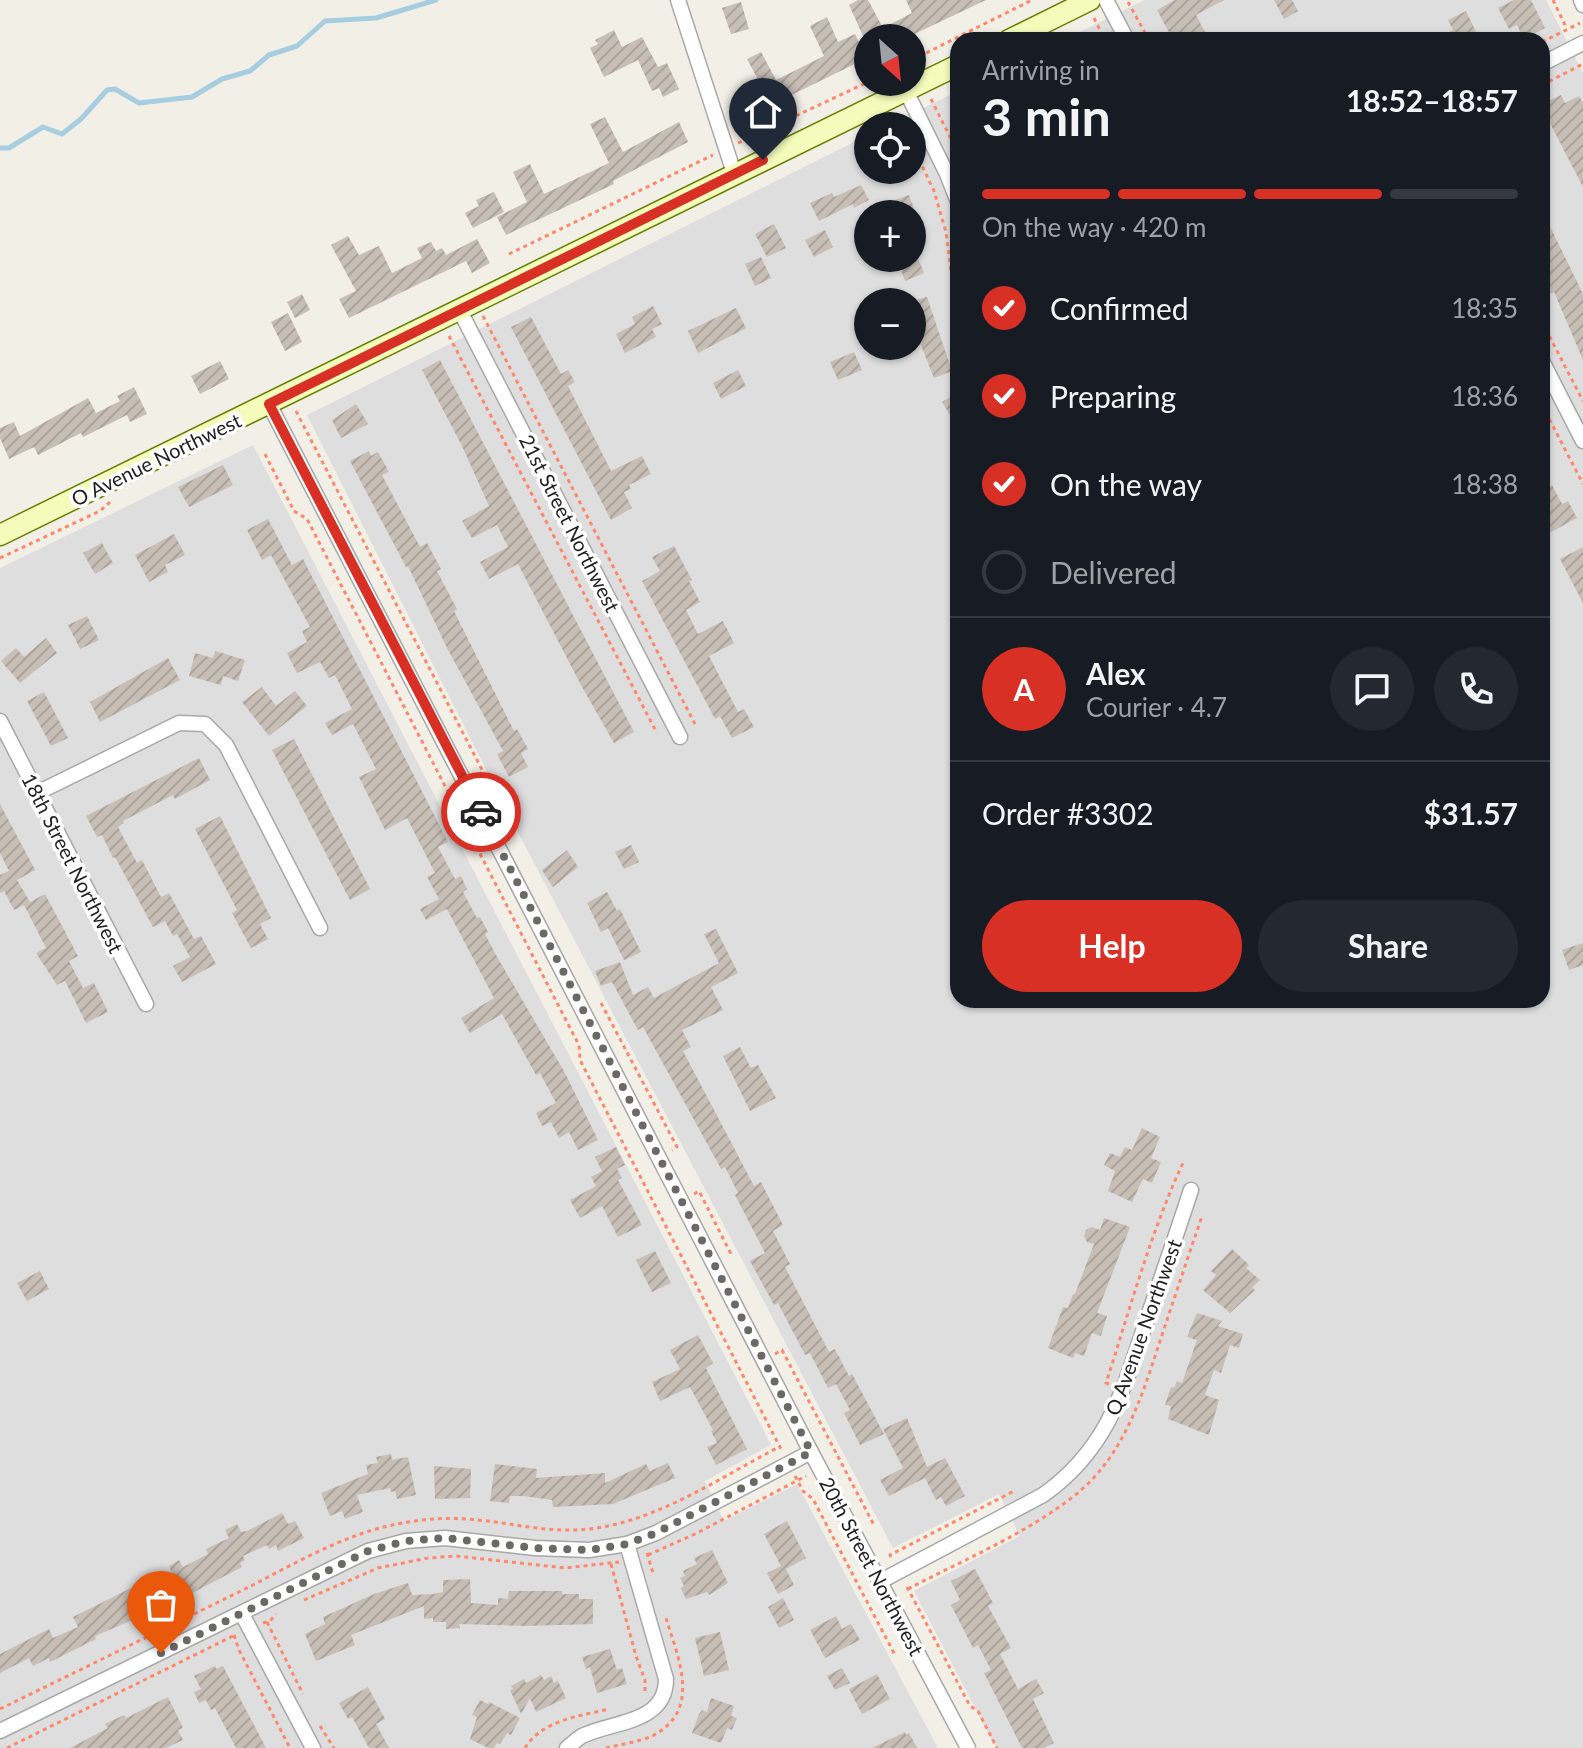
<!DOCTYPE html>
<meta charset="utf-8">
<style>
:root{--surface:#171b24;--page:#242831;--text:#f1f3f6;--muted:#9ea1a6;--line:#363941;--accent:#d93025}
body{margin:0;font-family:Lato,sans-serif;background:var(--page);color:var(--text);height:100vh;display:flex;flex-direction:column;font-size:30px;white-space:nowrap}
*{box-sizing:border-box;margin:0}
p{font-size:26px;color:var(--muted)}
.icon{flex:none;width:44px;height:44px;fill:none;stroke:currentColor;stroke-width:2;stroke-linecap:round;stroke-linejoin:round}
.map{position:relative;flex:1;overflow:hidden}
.side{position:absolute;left:950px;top:32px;width:600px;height:976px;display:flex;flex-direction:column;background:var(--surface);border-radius:24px;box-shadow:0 2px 6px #0004}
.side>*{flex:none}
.needle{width:52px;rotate:153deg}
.fabs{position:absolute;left:854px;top:24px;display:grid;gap:16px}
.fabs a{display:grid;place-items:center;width:72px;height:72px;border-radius:50%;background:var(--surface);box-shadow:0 2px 6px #0004;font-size:40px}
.pin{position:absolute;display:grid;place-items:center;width:68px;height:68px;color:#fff;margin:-82px -34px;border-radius:50% 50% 50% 0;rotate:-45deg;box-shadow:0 0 8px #0007}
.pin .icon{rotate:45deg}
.courier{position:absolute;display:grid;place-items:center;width:80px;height:80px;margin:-40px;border:6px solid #d93025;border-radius:50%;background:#fff;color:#222;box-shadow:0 2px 10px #0007}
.headline em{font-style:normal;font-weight:700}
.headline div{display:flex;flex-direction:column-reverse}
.headline{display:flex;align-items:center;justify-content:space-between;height:136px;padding:0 32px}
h1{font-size:52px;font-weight:700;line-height:60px}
.bar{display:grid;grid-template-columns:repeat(4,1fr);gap:12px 8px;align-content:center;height:96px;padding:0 32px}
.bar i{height:10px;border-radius:6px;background:var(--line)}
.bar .selected{background:var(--accent)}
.bar p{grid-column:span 4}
.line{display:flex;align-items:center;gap:20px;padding:0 32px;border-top:2px solid var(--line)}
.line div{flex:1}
.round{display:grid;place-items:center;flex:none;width:84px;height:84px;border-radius:42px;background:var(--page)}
ol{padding:0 32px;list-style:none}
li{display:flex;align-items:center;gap:24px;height:88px}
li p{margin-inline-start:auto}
li .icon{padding:8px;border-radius:50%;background:var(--accent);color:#fff;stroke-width:4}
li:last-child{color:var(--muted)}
li i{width:44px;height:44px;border:4px solid var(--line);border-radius:50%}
.primary-button{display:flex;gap:16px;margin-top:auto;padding:16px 32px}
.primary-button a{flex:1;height:92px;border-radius:48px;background:var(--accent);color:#fff;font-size:32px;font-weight:700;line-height:92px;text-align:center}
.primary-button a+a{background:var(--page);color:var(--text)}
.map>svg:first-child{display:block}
.residential{fill:#dfdede;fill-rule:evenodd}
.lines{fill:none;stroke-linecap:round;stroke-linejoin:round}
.stream{stroke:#a7cee0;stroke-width:5}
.building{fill:url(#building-hatch)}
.street-casing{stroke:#a8a8a8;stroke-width:17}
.secondary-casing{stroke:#667f01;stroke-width:23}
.path{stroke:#fe886c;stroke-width:3;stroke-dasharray:4 4;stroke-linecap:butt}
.street{stroke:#fff;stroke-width:14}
.secondary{stroke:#f3fcbb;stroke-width:20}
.done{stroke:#6a6966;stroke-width:8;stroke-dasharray:0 14.4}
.route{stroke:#d93025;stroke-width:10}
.labels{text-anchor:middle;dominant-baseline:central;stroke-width:7;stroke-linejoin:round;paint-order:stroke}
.street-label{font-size:20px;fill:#212121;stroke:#fff}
</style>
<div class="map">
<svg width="1583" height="1748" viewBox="0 0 1583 1748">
<defs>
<pattern id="building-hatch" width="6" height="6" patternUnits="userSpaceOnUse" patternTransform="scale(2)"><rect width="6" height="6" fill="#c7beb6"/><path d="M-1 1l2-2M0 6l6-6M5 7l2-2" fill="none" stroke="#aba39c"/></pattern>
</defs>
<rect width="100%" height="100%" fill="#f2efe7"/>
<!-- residential -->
<g class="residential">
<path d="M1145,0H1546L1583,73V1748H996L914,1591L1020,1536L999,1494L893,1548L510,817L307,415L868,135V170H912V126H887L958,91V1000H1542V40H1063ZM868,214H912V258H868ZM868,302H912V346H868Z"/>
<polygon points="253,445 771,1445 705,1481 724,1521 797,1484 938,1748 0,1748 0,568"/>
</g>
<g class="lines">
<!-- stream -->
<polyline class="stream" points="0,148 9,148 43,127 62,134 81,119 107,90 115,89 139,103 192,97 222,79 250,71 269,55 297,46 325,21 376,18 436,0"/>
</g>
<!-- building -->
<g class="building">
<polygon points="858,0 868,0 883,28 912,13 906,0 986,0 906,38 864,38 849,5"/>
<polygon points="1175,0 1224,0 1196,15 1209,40 1173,40 1157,10"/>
<polygon points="1274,0 1292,0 1298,11 1284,19"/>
<polygon points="1514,0 1531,0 1545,28 1524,39 1517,25 1509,29 1498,8"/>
<polygon points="741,2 749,29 731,34 722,8"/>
<polygon points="1466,11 1480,40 1433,40 1453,30 1448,20"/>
<polygon points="827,17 838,42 855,34 867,58 761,110 752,92 762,87 747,59 761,52 776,80 824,56 810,26"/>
<polygon points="614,30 622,47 642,37 658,67 667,63 679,89 663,97 659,88 652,91 638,60 604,77 590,48 598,44 595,40"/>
<polygon points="1561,95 1565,103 1579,96 1583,103 1583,187 1542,108 1542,104"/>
<polygon points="605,117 623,152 679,122 688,142 613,181 614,184 506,235 497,217 527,202 513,172 530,164 544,194 609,163 590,124"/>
<polygon points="861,185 869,200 854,208 853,204 819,221 810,203 832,193 834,197"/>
<polygon points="494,192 504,212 473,228 465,213 479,206 476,200"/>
<polygon points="909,195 916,214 895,214 890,202"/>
<polygon points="1542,210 1583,294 1583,360 1554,292 1550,294 1542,279"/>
<polygon points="774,224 786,248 767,257 755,234"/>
<polygon points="825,230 833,247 814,257 805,240"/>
<polygon points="348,236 359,255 379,246 392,273 422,258 417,248 431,242 436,251 442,248 446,255 477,239 490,263 472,273 466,261 349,318 339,299 356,291 331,245"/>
<polygon points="761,257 771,278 755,286 745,264"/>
<polygon points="897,258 918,258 924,273 905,281"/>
<polygon points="302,294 310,310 295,318 287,302"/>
<polygon points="927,297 952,371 934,378 920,343 915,344 912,334 912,301"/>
<polygon points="653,306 662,324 652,329 656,337 625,353 616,334 635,324 632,317"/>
<polygon points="736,308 746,328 698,353 688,331"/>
<polygon points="288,313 302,342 285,351 271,322"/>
<polygon points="531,317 561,374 568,370 575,382 568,386 611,471 642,456 651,474 629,485 631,489 624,492 632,508 611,520 511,327"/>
<polygon points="854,352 862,370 838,380 830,362"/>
<polygon points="440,360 634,732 614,743 582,687 518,564 489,579 480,562 508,547 497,525 472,538 462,521 489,506 462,446 422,370"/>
<polygon points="220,361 229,379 200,394 191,376"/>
<polygon points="738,370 746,386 721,399 713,383"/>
<polygon points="134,387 147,414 130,422 127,415 83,437 81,433 38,455 34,447 9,459 0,438 0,428 14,422 20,436 88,398 96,413 120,401 117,396"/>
<polygon points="958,392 958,428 942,402"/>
<polygon points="356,404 368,424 341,438 332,420"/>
<polygon points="369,451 371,456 378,452 389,472 382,475 420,547 427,543 441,569 437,571 457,609 454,611 514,731 517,729 528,749 521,753 528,767 509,777 497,754 503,751 447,648 408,566 406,567 350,461"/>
<polygon points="223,465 233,485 189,507 178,487"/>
<polygon points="1552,485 1562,504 1568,501 1577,518 1542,537 1542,490"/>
<polygon points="268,519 292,565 303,559 448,842 438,847 455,879 461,876 467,889 463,892 477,918 480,917 488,932 485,934 496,955 565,1073 598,1140 578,1150 569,1132 559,1138 551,1122 542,1126 536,1113 556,1103 540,1073 536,1075 502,1014 470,1033 461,1018 494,998 447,909 426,920 420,909 439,899 427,877 435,873 407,818 385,830 359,777 376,769 353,724 332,735 325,723 352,709 335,675 329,678 320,662 297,673 287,653 307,642 302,631 310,627 271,555 262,560 247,530"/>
<polygon points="174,534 185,555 165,565 168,572 149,582 135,555"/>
<polygon points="102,543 113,563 95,574 83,553"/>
<polygon points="674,546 692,580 689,581 700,602 686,610 698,634 723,621 734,643 709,656 738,712 744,709 754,727 732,738 720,716 715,719 642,581 660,571 652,557"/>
<polygon points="1583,547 1583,603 1560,559"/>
<polygon points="87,616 99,640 80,649 68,625"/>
<polygon points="46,638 57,653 20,683 1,661 16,648 24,657"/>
<polygon points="215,651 245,660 238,681 223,676 221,685 189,676 195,653 213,658"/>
<polygon points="168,658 180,680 100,722 90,702"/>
<polygon points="262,687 276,706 295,691 307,706 269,736 242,702"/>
<polygon points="44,692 68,738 51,746 27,701"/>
<polygon points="294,739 370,889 350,900 272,750"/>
<polygon points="199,758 210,780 175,799 173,795 123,821 124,823 118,827 137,863 142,860 161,897 169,893 194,939 201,936 216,964 182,982 173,966 190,957 177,934 173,936 165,921 153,927 115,857 113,858 102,835 97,837 86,816"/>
<polygon points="0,804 35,870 17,880 30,902 45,894 78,956 69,961 83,988 94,983 108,1012 86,1023 65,981 57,985 36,953 46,948 24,905 14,910 4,891 0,893 0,875 9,871 0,853"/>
<polygon points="220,816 271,918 260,924 268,939 251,948 232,913 237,910 195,829"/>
<polygon points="631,845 639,862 624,869 615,852"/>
<polygon points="567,850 578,867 553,887 542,870"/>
<polygon points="607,892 617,911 620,909 641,952 624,960 608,928 601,932 587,903"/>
<polygon points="716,929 738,973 711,987 723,1010 682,1030 691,1047 683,1051 754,1186 761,1182 783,1225 773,1231 790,1264 785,1267 829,1352 835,1349 849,1376 852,1374 884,1434 860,1445 844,1413 850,1410 836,1384 828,1388 810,1353 805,1355 778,1303 774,1305 750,1261 765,1253 735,1195 738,1193 725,1167 721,1169 643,1027 638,1030 612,982 601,986 595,971 620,962 633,995 648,987 654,998 719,963 704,934"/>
<polygon points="1583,943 1583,965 1569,970 1562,950"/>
<polygon points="740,1047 751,1068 758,1065 776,1098 750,1111 723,1056"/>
<polygon points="1142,1128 1160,1137 1151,1158 1161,1162 1152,1183 1143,1179 1132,1202 1108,1191 1115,1171 1104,1165 1110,1153 1120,1157 1125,1147 1132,1150"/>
<polygon points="616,1147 625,1165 617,1169 622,1178 618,1180 642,1225 618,1237 602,1206 580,1218 570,1200 596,1186 591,1177 602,1171 595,1157"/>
<polygon points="1104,1218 1130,1227 1097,1313 1107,1316 1101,1336 1092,1333 1084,1356 1075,1353 1073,1358 1048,1348 1063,1307 1068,1308 1073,1294 1075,1294 1094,1244 1087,1242 1084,1236 1086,1230 1092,1227 1100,1230"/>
<polygon points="1232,1249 1249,1265 1246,1268 1260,1280 1252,1288 1255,1290 1230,1313 1203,1290 1216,1275 1211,1271"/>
<polygon points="655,1251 671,1283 652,1292 636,1260"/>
<polygon points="40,1271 49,1289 27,1301 17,1283"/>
<polygon points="1197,1313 1222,1321 1218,1326 1243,1334 1239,1348 1230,1345 1221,1373 1214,1370 1205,1395 1219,1400 1209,1435 1168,1419 1171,1406 1165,1405 1171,1387 1174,1388 1177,1381 1182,1383 1197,1340 1187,1337"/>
<polygon points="698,1335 713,1363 706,1368 747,1449 716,1465 707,1447 717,1443 711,1431 713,1430 690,1387 660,1401 652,1382 680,1369 670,1350"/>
<polygon points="907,1418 927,1467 945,1458 965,1496 946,1506 941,1497 936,1500 925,1478 889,1496 880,1480 903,1468 883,1429"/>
<polygon points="391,1454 392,1460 408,1457 416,1495 397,1499 395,1491 391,1492 390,1488 357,1495 363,1512 345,1519 342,1511 330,1516 321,1493 368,1474 366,1465 378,1463 376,1457"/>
<polygon points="668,1463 675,1478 613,1504 553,1507 552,1500 523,1496 510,1496 509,1503 490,1501 495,1464 537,1469 536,1478 605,1473 605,1483 646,1464 650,1471"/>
<polygon points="434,1466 471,1469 470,1498 435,1499"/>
<polygon points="282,1513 288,1524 295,1521 304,1538 278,1551 276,1545 269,1549 267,1545 243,1556 245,1560 240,1563 242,1567 177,1601 95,1636 96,1639 50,1662 49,1658 33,1666 29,1658 0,1673 0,1654 49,1629 53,1638 78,1627 73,1617 133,1587 134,1590 140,1587 142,1591 166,1579 165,1577 172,1573 169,1566 179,1560 183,1567 208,1554 206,1549 229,1538 225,1530 237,1524 241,1532 247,1531"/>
<polygon points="787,1521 806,1558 786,1569 794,1585 778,1594 767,1573 781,1566 764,1534"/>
<polygon points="712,1550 728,1583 709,1595 707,1592 686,1599 681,1588 684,1586 680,1578 685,1576 683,1571 697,1564 694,1558"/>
<polygon points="975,1569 993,1603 988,1606 1011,1648 1000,1654 1018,1689 1036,1679 1044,1693 1033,1699 1054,1743 1044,1748 1022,1748 984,1673 991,1670 978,1645 973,1648 951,1605 960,1600 951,1581"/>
<polygon points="470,1579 471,1603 498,1605 498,1598 508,1599 509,1591 562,1591 562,1594 579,1594 579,1599 593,1599 593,1624 526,1626 459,1624 460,1628 446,1629 446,1622 433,1622 433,1618 424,1619 424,1606 351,1635 355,1645 316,1661 305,1634 325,1624 323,1617 374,1594 408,1583 412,1595 433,1594 443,1592 443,1580"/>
<polygon points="783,1598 794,1620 779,1628 768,1607"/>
<polygon points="836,1616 842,1629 851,1624 860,1640 825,1658 810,1630"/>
<polygon points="720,1632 729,1670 704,1676 695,1638"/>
<polygon points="610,1649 617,1670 622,1668 627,1684 597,1693 590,1667 586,1669 582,1657"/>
<polygon points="215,1666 216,1669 223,1666 266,1748 236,1748 215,1708 211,1710 206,1700 199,1703 194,1692 201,1689 194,1676"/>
<polygon points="842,1668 850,1683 835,1690 827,1676"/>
<polygon points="877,1674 890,1699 862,1714 849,1689"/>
<polygon points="541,1675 544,1680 551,1676 554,1683 558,1681 566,1698 536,1712 530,1698 521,1714 510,1690 513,1689 511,1686 524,1679 526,1683"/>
<polygon points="368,1687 385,1719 376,1724 389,1748 369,1748 352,1717 348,1719 339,1703"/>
<polygon points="168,1697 183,1728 178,1730 183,1740 166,1748 70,1748 108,1728 105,1724 124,1715 126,1718"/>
<polygon points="711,1698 734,1706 731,1716 737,1718 732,1730 727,1728 721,1743 692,1733 699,1714 702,1710 707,1712"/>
<polygon points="480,1700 488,1704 489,1702 520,1718 511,1735 507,1733 500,1744 497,1743 494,1748 488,1748 470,1739 477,1717 472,1715"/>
<polygon points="905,1732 906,1735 909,1733 917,1748 872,1748"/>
</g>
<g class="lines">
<defs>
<g id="street">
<polyline points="678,0 734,173"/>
<polyline points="1106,0 1127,40"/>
<polyline points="1581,0 1583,5"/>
<polyline points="1542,64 1583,43"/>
<polyline points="906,91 947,174 958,202"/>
<polyline points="459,309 680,737"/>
<polyline points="1542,361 1583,441"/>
<polyline points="269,404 811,1452 968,1748"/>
<polyline points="0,721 146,1004"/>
<polyline points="37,793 179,723 205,724 226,745 320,928"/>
<path d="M881,1581L1043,1495C1108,1449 1123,1391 1147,1319C1162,1276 1177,1233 1191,1190"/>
<polyline points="242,1614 313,1748"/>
<polyline points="0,1731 368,1551 406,1541 445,1538 535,1548 589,1550 627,1544 656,1533 811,1452"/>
<path d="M567,1748C572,1744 577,1739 582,1736C612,1721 666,1724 666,1679L627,1544"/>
</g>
<g id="secondary">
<polyline points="1009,40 1090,0"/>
<polyline points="0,535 958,65"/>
</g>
</defs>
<!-- street casing -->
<use href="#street" class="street-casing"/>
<!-- secondary casing -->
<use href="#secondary" class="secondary-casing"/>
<!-- path -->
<g class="path">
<polyline points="1553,0 1567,29"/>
<polyline points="1128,2 1149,40"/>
<polyline points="1094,18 1105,40"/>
<polyline points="1542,42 1580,23"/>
<polyline points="912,60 1032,0"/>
<polyline points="1542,85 1583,64"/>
<polyline points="931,99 958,153"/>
<polyline points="897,115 903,126"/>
<polyline points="738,143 868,82"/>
<polyline points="912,145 934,191 946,232 958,325"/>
<polyline points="509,254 713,155"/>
<polyline points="483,316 695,724"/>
<polyline points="1542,322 1583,401"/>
<polyline points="449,336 657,733"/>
<polyline points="1542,405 1583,484"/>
<polyline points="296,411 491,787"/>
<polyline points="265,454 294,511 307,519 569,1026 579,1045 580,1060 782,1451"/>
<polyline points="0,558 100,511 110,502"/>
<polyline points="601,1003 677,1147 672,1150"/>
<polyline points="694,1194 699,1191 731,1254"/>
<polyline points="775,1354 782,1350 875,1527"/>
<path d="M1109,1384L1106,1383C1129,1312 1151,1231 1183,1163"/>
<polyline points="795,1476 803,1491 813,1499 895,1655"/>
<polyline points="647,1553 653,1573"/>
<polyline points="648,1555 695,1534 806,1476"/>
<polyline points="891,1557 890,1555 1016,1490"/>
<polyline points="611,1564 636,1656 645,1680 645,1694"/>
<polyline points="907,1587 970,1706 978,1711 997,1748"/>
<path d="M908,1589C963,1560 1024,1535 1074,1496C1126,1455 1143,1392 1163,1332C1176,1293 1189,1254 1202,1216"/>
<polyline points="304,1600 378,1568 428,1558 456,1556 565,1568 619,1562"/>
<polyline points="267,1622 303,1694"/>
<polyline points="263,1623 270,1621 276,1614"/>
<polyline points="234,1635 239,1650 290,1748"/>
<path d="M0,1709C80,1670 159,1631 239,1592C283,1570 328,1543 376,1529C409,1520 444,1516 478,1520C510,1523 541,1531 574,1530C648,1528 715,1480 779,1447"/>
<polyline points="320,1726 334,1748"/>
<polyline points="7,1748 235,1635"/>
<path d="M525,1748C542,1720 580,1716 609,1709"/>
<path d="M606,1748C621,1744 640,1742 654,1735C702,1709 678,1658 666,1618"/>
</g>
<!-- street -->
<use href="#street" class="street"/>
<!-- secondary -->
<use href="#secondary" class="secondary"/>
</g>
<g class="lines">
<!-- done -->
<polyline class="done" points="161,1653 368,1551 406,1541 445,1538 535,1548 589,1550 627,1544 656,1533 811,1452 481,812"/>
<!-- route -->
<polyline class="route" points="481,812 269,404 763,160"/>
</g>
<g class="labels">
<!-- street labels -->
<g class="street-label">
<text transform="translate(156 459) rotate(-26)">O Avenue Northwest</text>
<text transform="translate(570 523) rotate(63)">21st Street Northwest</text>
<text transform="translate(73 863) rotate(63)">18th Street Northwest</text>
<text transform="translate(1143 1327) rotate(-70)">Q Avenue Northwest</text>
<text transform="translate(872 1566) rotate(62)">20th Street Northwest</text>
</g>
</g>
</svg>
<div class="fabs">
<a><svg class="needle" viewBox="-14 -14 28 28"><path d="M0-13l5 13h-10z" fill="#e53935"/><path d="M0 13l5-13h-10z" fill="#9ea1a6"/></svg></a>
<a><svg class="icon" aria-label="locate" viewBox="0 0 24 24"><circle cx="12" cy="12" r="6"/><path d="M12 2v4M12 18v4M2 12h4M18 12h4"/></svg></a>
<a>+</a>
<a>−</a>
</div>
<div class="pin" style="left:161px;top:1653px;background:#ea580c"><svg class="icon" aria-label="bag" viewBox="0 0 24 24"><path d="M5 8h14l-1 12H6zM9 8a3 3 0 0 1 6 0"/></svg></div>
<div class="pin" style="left:763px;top:160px;background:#1f2937"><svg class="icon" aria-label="home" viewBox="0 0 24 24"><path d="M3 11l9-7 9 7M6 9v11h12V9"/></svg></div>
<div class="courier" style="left:481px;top:812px"><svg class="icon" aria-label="car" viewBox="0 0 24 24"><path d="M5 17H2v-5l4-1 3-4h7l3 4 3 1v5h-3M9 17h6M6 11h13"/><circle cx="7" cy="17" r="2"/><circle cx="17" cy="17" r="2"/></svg></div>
<section class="side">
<div class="headline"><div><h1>3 min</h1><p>Arriving in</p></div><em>18:52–18:57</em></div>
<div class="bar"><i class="selected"></i><i class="selected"></i><i class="selected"></i><i></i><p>On the way · 420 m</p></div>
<ol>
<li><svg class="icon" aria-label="check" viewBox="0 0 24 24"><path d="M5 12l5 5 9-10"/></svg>Confirmed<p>18:35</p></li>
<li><svg class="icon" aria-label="check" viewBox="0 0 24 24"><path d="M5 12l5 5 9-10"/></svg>Preparing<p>18:36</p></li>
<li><svg class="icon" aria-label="check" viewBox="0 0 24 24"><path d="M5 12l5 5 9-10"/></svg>On the way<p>18:38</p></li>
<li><i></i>Delivered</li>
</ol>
<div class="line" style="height:144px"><b class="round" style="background:var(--accent);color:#fff">A</b><div><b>Alex</b><p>Courier · 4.7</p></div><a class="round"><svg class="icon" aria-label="chat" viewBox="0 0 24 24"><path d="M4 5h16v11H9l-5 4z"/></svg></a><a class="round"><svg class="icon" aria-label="phone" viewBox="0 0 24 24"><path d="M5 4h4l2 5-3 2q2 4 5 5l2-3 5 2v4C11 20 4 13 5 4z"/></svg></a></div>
<div class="line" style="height:104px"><div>Order #3302</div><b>$31.57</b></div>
<div class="primary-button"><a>Help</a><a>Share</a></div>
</section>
</div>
